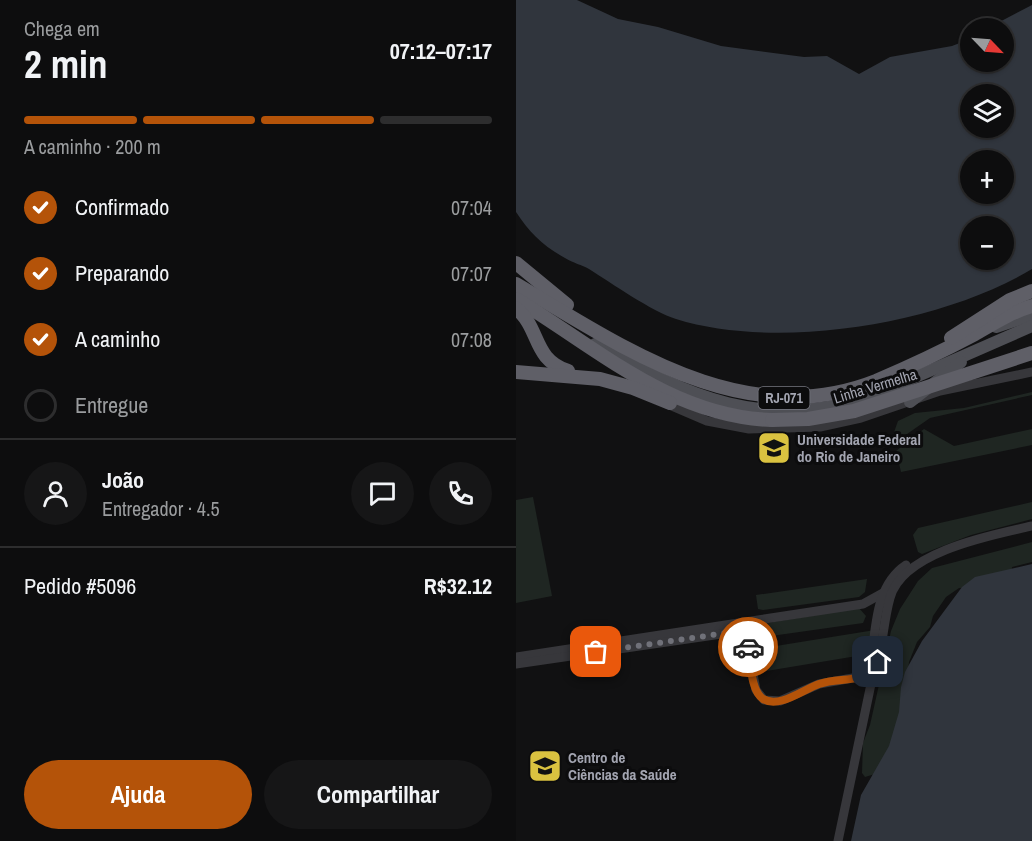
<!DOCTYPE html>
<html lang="pt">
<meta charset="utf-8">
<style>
:root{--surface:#0d0d0e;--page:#161617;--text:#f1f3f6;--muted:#9a9c9e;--line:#2d2d2e;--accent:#b45309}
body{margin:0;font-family:"Archivo Narrow",sans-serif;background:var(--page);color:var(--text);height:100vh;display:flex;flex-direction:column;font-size:22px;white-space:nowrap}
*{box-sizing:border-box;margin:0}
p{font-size:20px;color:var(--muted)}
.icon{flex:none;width:33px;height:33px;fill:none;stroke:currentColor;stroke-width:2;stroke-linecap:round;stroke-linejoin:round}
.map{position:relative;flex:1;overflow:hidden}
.sheet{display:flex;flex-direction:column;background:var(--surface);width:516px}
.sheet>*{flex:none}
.needle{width:39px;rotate:115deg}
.controls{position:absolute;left:444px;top:18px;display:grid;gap:12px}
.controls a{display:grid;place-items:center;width:54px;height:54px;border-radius:50%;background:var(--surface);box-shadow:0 2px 4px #0004,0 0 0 2px var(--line);font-size:30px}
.pin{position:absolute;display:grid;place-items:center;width:51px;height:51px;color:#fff;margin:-26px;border-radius:12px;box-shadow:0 3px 9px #0006}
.courier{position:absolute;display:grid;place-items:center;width:60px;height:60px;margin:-30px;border:4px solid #b45309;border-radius:50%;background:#fff;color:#222;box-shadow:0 2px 8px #0007}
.overview em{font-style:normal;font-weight:800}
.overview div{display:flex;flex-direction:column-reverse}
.overview{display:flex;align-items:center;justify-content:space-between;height:102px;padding:0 24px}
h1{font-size:39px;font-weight:800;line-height:45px}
.bar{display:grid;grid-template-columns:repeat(4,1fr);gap:9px 6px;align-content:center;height:72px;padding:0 24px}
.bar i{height:8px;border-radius:4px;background:var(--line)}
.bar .current{background:var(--accent)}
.bar p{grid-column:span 4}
.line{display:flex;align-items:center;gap:15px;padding:0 24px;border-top:2px solid var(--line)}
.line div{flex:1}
.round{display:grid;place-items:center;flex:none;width:63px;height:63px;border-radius:32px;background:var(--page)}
ol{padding:0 24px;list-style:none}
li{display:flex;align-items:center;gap:18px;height:66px}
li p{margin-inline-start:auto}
li .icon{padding:6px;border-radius:50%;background:var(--accent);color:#fff;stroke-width:4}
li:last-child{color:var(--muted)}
li i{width:33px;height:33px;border:3px solid var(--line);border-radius:50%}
.action{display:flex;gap:12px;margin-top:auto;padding:12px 24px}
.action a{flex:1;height:69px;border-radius:36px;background:var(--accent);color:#fff;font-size:24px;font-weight:800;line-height:69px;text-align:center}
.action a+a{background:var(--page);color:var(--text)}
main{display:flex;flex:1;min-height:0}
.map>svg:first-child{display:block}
.green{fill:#1f2622}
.water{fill:#30353d;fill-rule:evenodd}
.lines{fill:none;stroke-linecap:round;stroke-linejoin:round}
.minor{stroke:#37373b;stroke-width:9}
.major{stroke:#4e4f55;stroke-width:12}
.highway{stroke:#5f5f67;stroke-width:14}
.highway-bridge{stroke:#5f5f67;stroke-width:14}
.done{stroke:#707179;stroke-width:6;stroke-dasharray:0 10.8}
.route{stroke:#b45309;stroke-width:8}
.labels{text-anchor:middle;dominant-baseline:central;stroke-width:6;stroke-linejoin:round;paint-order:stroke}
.shield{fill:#0c0c0d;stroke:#767780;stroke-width:1.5}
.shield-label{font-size:14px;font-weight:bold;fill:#a3a5b1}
.street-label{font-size:15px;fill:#a3a5b1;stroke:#0c0c0d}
.poi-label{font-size:15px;font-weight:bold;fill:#a3a5b1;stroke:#0c0c0d;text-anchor:start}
</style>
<main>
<section class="sheet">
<div class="overview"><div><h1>2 min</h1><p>Chega em</p></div><em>07:12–07:17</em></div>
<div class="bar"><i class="current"></i><i class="current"></i><i class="current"></i><i></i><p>A caminho · 200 m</p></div>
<ol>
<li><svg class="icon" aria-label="check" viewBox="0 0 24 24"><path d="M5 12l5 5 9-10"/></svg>Confirmado<p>07:04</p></li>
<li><svg class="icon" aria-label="check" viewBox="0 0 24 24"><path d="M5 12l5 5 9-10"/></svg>Preparando<p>07:07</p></li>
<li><svg class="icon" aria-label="check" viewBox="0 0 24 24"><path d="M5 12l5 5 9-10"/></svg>A caminho<p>07:08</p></li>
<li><i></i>Entregue</li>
</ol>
<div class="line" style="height:108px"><a class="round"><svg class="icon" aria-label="person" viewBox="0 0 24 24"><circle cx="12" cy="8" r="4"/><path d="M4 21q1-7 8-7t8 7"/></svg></a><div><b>João</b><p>Entregador · 4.5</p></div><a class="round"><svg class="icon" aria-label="chat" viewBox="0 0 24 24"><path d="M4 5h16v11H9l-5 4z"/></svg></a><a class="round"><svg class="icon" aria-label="phone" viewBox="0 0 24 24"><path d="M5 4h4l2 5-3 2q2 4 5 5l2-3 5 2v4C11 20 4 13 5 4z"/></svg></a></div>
<div class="line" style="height:78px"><div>Pedido #5096</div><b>R$32.12</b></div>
<div class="action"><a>Ajuda</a><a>Compartilhar</a></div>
</section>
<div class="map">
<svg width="516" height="841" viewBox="0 0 516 841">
<rect width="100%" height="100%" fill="#111112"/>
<!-- green -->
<g class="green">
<polygon points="516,392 516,395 414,418 381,441 376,438 382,421 399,413 448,408"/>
<polygon points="408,429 438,446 516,429 516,445 385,472 380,451"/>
<polygon points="17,497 36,596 0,603 0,500"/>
<polygon points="516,502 516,519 455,535 406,554 402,552 397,535 402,528"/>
<polygon points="516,542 516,562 496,567 495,577 470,587 443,588 430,597 417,616 414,627 401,642 393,662 387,720 359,774 349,777 346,773 347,743 354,725 375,631 384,609 402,581 416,568"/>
<polygon points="351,579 349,592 343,597 247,610 242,609 240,595"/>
<polygon points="343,608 350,616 347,623 248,637 234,626"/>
<polygon points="359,630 353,654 245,672 242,649"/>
</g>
<!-- water -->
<g class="water">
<path d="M0,0H61L102,19L142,27L205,46L288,57L311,56L343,74L374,57L436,46L454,39V62H488V28H472L516,5V269C425,324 262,351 160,319C135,311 97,284 73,269C66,265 57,263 49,258C27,246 13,232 0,212ZM454,94H488V128H454ZM454,160H488V194H454ZM454,226H488V260H454Z"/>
<polygon points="516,564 516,841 335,841 345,795 373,746 383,712 385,687 389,672 406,641 446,587 459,577"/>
</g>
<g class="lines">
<!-- minor -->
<g class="minor">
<polyline points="149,403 191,421 233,429 304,427 345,418 424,391 516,372"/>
<polyline points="0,657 347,604 367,593"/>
<polyline points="0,664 226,631 230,637 240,690 248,700 264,701 303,684 348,676 362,662"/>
<path d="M354,670C360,634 357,587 390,565"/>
<path d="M322,841L355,684C367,657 366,626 374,598C386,552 475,535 516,526"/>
</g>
<!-- major -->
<g class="major">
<polyline points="480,327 516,315"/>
<path d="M79,344C173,397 248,432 356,396L516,326"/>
<polyline points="394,402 445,362"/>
</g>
<!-- highway -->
<g class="highway">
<polyline points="0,263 51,305"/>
<path d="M0,284C108,348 229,433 360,381C393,367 427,351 459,334C478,323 495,312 516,306"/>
<path d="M0,299C81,348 156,417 256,420"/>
<path d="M0,308C25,329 16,359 52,371"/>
<polyline points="435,338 494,300 516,291"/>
<polyline points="0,372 84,379 117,388 154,403"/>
</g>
<!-- highway-bridge -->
<polyline class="highway-bridge" points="256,420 292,419 338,411 516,353"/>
</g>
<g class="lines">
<!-- done -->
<polyline class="done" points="80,652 224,631 230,634 232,647"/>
<!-- route -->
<path class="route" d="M232,647C235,661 234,690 247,699C263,709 288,689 303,684C317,679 331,681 345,677C352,674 358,669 362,662"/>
</g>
<!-- icons -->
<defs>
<symbol id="university-square" viewBox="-11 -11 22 22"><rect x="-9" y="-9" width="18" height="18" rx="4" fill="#dac240" stroke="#0c0c0d"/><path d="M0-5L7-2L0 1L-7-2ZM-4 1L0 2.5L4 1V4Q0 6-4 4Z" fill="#111"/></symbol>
</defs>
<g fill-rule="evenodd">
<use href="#university-square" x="239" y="429" width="38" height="38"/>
<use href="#university-square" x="10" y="747" width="38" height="38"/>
</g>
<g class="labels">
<!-- shield labels -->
<rect class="shield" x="242.5" y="387" width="51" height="22" rx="4.5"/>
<g class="shield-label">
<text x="268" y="398">RJ-071</text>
</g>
<!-- street labels -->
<g class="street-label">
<text transform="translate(359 386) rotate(-17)">Linha Vermelha</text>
</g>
<!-- poi labels -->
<g class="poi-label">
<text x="281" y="439">Universidade Federal<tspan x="281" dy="17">do Rio de Janeiro</tspan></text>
<text x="52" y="757">Centro de<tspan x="52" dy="17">Ciências da Saúde</tspan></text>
</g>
</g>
</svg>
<div class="controls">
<a><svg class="needle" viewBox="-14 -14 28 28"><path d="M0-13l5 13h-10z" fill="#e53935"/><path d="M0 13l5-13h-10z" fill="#9a9c9e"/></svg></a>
<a><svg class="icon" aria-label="layers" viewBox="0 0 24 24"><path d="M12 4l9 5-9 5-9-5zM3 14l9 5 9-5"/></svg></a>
<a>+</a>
<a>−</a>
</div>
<div class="pin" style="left:80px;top:652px;background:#ea580c"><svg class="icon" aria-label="bag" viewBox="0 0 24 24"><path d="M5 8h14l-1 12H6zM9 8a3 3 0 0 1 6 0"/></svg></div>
<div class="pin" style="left:362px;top:662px;background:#1f2937"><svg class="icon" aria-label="home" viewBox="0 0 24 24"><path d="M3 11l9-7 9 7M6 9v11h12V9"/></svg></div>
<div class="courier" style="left:232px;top:647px"><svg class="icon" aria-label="car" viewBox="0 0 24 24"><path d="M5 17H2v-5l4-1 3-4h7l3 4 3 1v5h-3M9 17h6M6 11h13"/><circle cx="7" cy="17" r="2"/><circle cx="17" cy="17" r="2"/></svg></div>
</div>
</main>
